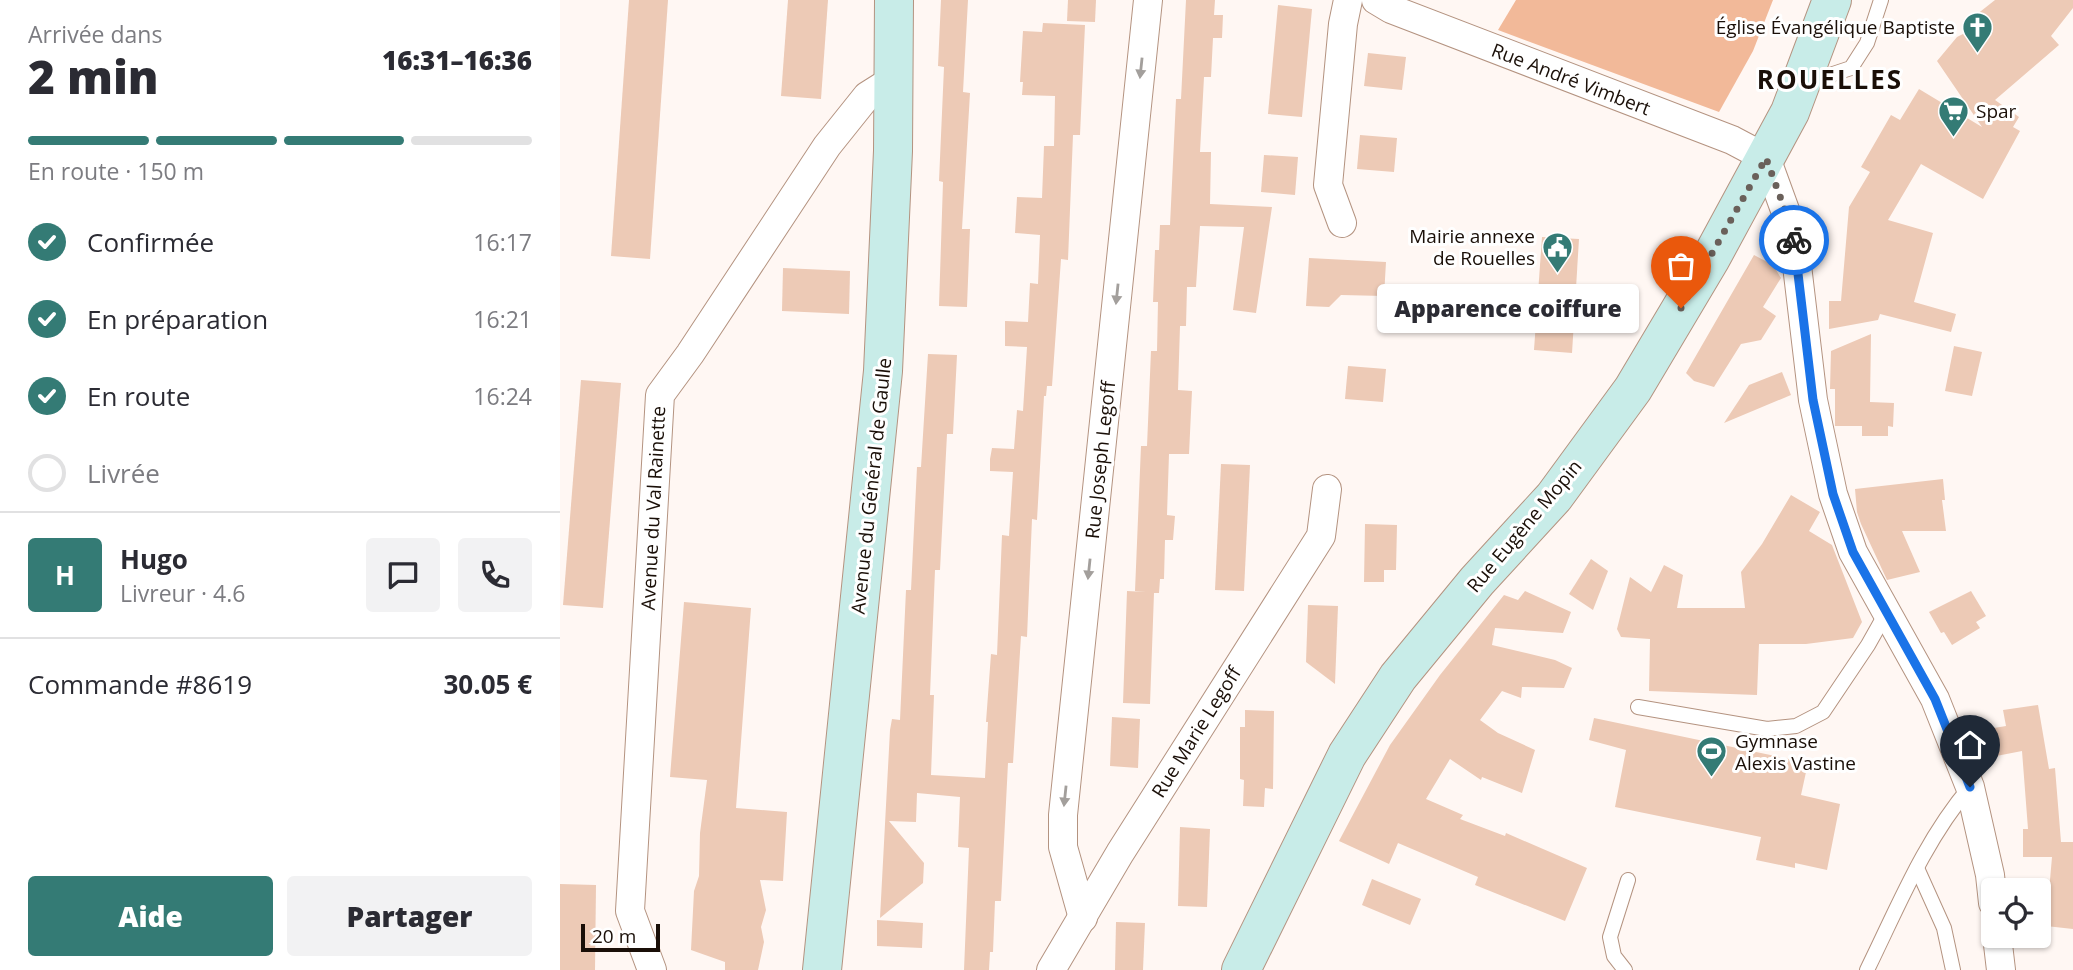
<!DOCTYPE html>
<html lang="fr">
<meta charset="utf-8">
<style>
:root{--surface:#fff;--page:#f2f2f3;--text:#2b2b33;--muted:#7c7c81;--line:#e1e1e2;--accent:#347b75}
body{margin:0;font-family:"Open Sans",sans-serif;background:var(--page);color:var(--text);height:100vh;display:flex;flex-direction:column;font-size:26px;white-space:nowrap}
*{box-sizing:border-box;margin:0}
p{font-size:23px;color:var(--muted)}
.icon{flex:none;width:38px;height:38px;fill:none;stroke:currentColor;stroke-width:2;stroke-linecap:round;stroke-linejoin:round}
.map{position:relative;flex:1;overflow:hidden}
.details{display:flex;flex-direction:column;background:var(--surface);width:560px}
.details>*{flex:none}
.fabs{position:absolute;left:1421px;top:878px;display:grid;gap:14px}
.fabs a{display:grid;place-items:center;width:70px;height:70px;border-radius:7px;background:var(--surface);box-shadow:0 2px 5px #0004;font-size:35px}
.scale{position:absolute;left:21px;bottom:18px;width:79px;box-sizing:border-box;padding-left:7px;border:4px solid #1a0f08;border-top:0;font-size:19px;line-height:24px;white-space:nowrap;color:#1a0f08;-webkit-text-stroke:5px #fff;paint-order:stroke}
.pin{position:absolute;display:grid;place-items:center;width:60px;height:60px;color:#fff;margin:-72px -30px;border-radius:50% 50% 50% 0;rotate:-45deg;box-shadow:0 0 7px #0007}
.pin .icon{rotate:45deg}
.courier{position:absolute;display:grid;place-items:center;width:70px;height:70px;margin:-35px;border:5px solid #1a73e8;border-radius:50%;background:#fff;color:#222;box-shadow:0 2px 9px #0007}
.bubble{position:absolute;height:49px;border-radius:7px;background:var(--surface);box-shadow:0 2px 5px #0004;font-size:23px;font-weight:800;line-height:49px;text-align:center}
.head em{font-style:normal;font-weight:800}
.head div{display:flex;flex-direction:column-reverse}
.head{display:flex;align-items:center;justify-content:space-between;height:119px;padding:0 28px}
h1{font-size:46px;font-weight:800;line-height:52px}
.bar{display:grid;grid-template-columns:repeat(4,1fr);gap:10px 7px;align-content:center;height:84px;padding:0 28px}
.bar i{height:9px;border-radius:5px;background:var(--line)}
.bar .current{background:var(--accent)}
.bar p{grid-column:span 4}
.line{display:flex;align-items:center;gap:18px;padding:0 28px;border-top:2px solid var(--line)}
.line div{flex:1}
.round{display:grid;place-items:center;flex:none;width:74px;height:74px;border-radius:7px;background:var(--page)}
ol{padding:0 28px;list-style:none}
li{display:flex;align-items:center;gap:21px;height:77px}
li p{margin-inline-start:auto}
li .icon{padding:7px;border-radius:50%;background:var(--accent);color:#fff;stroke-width:4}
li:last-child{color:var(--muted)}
li i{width:38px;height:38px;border:4px solid var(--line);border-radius:50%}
.action{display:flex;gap:14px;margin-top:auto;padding:14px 28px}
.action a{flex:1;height:80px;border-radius:7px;background:var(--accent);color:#fff;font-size:28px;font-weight:800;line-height:80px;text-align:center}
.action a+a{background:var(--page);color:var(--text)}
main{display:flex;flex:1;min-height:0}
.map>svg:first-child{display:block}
.green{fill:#f2b999}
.building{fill:#edcab6}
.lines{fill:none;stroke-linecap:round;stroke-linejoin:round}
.lane-casing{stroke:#b49380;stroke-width:16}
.street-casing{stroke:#b49380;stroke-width:30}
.secondary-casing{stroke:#b49380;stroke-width:40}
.lane{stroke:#fff;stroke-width:14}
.street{stroke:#fff;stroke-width:28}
.secondary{stroke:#c8ece8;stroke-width:38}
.oneway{fill:#a39f9c}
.done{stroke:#6a605a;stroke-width:7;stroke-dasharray:0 12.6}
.route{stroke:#1a73e8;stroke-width:9}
.labels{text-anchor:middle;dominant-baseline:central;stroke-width:6;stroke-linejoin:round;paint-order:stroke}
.poi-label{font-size:19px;fill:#1a0f08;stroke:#fff;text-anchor:end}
.street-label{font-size:19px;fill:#1a0f08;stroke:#fff}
.district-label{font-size:26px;font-weight:bold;letter-spacing:2px;fill:#1a0f08;stroke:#fff}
</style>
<main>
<section class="details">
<div class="head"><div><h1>2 min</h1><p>Arrivée dans</p></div><em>16:31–16:36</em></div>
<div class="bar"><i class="current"></i><i class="current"></i><i class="current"></i><i></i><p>En route · 150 m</p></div>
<ol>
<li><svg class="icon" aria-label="check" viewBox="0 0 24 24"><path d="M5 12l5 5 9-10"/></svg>Confirmée<p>16:17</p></li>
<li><svg class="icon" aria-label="check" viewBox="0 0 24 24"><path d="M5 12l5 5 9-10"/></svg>En préparation<p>16:21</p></li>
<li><svg class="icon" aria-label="check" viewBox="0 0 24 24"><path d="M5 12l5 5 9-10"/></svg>En route<p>16:24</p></li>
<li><i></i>Livrée</li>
</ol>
<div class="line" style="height:126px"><b class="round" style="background:var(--accent);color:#fff">H</b><div><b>Hugo</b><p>Livreur · 4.6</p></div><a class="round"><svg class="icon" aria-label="chat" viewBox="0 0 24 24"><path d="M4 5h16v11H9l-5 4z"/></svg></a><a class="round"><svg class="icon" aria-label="phone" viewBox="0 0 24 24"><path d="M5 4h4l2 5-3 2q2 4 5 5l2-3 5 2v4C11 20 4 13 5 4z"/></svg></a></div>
<div class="line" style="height:91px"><div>Commande #8619</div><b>30.05 €</b></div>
<div class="action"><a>Aide</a><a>Partager</a></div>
</section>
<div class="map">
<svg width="1513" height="970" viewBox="0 0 1513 970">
<rect width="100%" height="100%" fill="#fff7f3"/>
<!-- green -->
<polygon class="green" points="956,0 1213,0 1193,51 1159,112 938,30"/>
<!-- building -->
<g class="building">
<polygon points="69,0 108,0 90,259 51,256"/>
<polygon points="228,0 268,0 261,99 221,96"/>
<polygon points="381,0 408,0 403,92 410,93 402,229 410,229 407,307 379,306 383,182 379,181 384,67 378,66"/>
<polygon points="508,0 536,0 535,22 507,21"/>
<polygon points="626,0 655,0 654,15 663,15 662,38 653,38 651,77 644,77 640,152 651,152 650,204 712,207 696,313 673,310 684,227 640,226 636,287 627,287 626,326 620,326 618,390 632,391 629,454 609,454 607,515 615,516 613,540 605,540 604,579 600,579 599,593 594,593 590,704 563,703 567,591 586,592 575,591 581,446 587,446 591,351 597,351 598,302 593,302 595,250 599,250 600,225 610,225 616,99 621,99"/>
<polygon points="1435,0 1513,0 1513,8 1491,36 1499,45 1435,100 1459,117 1453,127 1460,131 1423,199 1361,164 1328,220 1373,233 1354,302 1396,314 1391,332 1320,314 1318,320 1269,329 1269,301 1281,301 1289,207 1310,172 1301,167 1331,115 1340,120 1359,89 1422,127 1377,61 1397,37 1407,32 1416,15"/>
<polygon points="718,5 752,9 742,117 708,114"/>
<polygon points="483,23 525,25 520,135 513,135 508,260 501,259 492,386 487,386 486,396 484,396 477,520 472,519 467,637 461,636 453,763 448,763 441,901 435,901 433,952 430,952 429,970 404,970 409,848 398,847 400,797 357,793 356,822 329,821 364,863 363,883 320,918 330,730 332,719 340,720 346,590 351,590 357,467 361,467 368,354 397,355 393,434 387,434 380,570 375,570 370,695 374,695 371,775 425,778 428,722 426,722 431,654 437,655 442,535 449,536 453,472 430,471 430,459 432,448 454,449 457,410 463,411 467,347 445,346 445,321 468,322 470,283 478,284 480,235 455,233 457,197 482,198 484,146 494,146 495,96 462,95 463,82 460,82 463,31 482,32"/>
<polygon points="808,53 846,57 842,90 804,86"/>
<polygon points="800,135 837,138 834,172 797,169"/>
<polygon points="704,155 738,157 735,195 701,192"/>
<polygon points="982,237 1019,239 1012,353 974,350"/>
<polygon points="1194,255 1213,265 1221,278 1203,307 1216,316 1201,340 1181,344 1154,387 1134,381 1126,373"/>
<polygon points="749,258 826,262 824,296 781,295 769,307 746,306"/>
<polygon points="223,268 290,271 289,314 222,311"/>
<polygon points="1311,334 1310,402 1334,403 1333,427 1328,426 1328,436 1302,436 1302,426 1275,426 1275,389 1270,389 1271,351"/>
<polygon points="1394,346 1422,352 1412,396 1385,391"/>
<polygon points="788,366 826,369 823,402 785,399"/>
<polygon points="1222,372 1231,395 1164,423 1189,385"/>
<polygon points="21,380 61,383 43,608 3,605"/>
<polygon points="661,464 690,465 684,591 655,590"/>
<polygon points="1383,479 1385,500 1382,500 1386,531 1342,531 1360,572 1327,580 1301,524 1297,512 1295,489"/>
<polygon points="1231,495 1260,512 1249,531 1272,545 1302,622 1293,638 1246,644 1199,644 1197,695 1089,691 1090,639 1061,637 1057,629 1070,577 1091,592 1104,565 1123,575 1117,608 1185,608 1181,572 1202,544"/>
<polygon points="805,524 837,525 836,570 824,570 824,582 804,582"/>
<polygon points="1031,559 1048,571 1033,610 1009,594"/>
<polygon points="965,591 1011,612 1003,633 935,628 932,645 995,660 1012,668 1004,688 962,687 961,698 942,691 920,720 938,733 975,750 962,793 922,777 921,780 890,759 866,799 903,815 900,819 945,836 946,833 1027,868 1005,921 915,885 918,877 838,843 829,864 779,841 830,745 880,675 944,595 958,600"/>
<polygon points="1411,591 1426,616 1416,622 1420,628 1392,645 1384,632 1381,633 1369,612"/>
<polygon points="124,602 191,608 176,808 227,812 223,881 200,880 206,910 201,927 204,942 198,970 165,970 165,962 131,950 134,891 139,876 140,833 147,780 110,777"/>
<polygon points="748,605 778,606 775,684 746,662"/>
<polygon points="1478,705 1489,769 1495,768 1501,842 1513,842 1513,929 1486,926 1492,857 1463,857 1463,829 1468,829 1462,751 1421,759 1416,731 1446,726 1443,710"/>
<polygon points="685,710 714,711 713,789 705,788 704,807 683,806 684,780 680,779 680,727 685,727"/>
<polygon points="552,717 580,719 578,768 550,766"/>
<polygon points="1034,718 1248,763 1241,795 1280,804 1267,870 1235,863 1235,868 1196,860 1201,837 1055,807 1066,750 1029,740"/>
<polygon points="620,827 650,829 647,907 618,906"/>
<polygon points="812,879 861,899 850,925 802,905"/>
<polygon points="0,884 36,885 35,970 0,970"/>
<polygon points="317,920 363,923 362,948 317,946"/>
<polygon points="556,922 585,923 583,970 555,970"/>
</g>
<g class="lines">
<defs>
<g id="lane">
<polyline points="1246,83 1291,68 1307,43 1321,0"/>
<polyline points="1078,707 1207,729 1236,726 1263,712 1308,645 1326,613"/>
<polyline points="1357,868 1384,928 1393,970"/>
<polyline points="1065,970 1054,956 1050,937 1068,880"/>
<path d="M1307,970C1338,907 1364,841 1410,787"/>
</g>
<g id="street">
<polyline points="816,0 831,9 1172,140 1206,158 1233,232 1253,400 1273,494 1293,552 1375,699 1410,787 1430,875 1433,903"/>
<polyline points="782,223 768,185 783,24 788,0"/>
<polyline points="523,918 503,847 503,815 588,0"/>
<polyline points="1437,936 1441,970"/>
<polyline points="92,970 70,911 100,395 130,354 267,146 307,96 334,79"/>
<polyline points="491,970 560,853 761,536 767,489"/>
</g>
<g id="secondary">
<polyline points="262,970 323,371 333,151 334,0"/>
<polyline points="681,970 787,755 838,677 917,581 994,497 1073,389 1151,258 1230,112 1272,0"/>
</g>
</defs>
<!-- lane casing -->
<use href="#lane" class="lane-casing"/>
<!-- street casing -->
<use href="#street" class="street-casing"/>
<!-- secondary casing -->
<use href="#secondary" class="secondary-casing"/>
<!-- lane -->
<use href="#lane" class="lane"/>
<!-- street -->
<use href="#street" class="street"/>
<!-- secondary -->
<use href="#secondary" class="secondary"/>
</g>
<!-- one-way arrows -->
<defs><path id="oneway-solid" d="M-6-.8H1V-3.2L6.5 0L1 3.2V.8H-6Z" transform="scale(1.75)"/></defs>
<g class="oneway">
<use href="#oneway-solid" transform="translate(581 68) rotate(96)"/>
<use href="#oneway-solid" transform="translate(557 294) rotate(96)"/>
<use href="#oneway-solid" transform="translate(529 569) rotate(96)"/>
<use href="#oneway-solid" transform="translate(505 796) rotate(96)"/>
</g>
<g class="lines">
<!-- done -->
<polyline class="done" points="1121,308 1206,158 1233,232 1234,240"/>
<!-- route -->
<polyline class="route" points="1234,240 1253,400 1273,494 1293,552 1375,699 1410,787"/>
</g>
<!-- icons -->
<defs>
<symbol id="church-pin" viewBox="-11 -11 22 30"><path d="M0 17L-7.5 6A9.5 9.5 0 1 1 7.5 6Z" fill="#347b75" stroke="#fff"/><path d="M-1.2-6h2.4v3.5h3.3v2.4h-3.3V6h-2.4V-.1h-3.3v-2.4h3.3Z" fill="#fff"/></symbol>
<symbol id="supermarket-pin" viewBox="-11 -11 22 30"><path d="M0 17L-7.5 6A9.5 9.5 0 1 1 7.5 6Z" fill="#347b75" stroke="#fff"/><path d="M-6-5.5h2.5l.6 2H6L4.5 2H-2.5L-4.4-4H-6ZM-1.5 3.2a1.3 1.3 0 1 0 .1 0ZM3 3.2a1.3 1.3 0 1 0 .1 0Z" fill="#fff"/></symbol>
<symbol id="civic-pin" viewBox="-11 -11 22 30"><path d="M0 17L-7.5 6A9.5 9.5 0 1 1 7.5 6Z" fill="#347b75" stroke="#fff"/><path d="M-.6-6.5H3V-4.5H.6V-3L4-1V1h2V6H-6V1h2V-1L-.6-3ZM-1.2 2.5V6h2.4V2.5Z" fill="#fff"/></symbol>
<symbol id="stadium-pin" viewBox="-11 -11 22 30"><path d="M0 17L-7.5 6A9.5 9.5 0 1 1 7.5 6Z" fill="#347b75" stroke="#fff"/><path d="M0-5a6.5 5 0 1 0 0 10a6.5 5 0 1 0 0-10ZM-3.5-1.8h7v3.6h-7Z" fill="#fff"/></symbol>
</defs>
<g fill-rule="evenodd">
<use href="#church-pin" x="1400" y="10" width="35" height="47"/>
<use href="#supermarket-pin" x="1376" y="94" width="35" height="47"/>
<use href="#civic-pin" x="980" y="230" width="35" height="47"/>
<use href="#stadium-pin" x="1134" y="734" width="35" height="47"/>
</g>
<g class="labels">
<!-- poi labels -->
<g class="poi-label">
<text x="1395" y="27">Église Évangélique Baptiste</text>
<text x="1416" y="111" text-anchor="start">Spar</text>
<text x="975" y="236">Mairie annexe<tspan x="975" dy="22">de Rouelles</tspan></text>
<text x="1175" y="741" text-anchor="start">Gymnase<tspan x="1175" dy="22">Alexis Vastine</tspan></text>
</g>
<!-- street labels -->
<g class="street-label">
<text transform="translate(1011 79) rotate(21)">Rue André Vimbert</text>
<text transform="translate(540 460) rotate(-84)">Rue Joseph Legoff</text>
<text transform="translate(311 486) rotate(-84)">Avenue du Général de Gaulle</text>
<text transform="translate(93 508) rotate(-87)">Avenue du Val Rainette</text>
<text transform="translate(964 526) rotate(-50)">Rue Eugène Mopin</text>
<text transform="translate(636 732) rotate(-58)">Rue Marie Legoff</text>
</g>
<!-- district labels -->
<g class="district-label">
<text x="1270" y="79">ROUELLES</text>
</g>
</g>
</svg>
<div class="fabs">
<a><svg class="icon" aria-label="locate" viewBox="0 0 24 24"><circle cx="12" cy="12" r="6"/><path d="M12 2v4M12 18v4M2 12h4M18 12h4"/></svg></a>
</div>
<div class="scale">20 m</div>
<div class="pin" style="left:1121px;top:308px;background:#ea580c"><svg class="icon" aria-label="bag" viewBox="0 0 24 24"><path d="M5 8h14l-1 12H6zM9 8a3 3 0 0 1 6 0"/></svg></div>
<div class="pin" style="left:1410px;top:787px;background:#1f2937"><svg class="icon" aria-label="home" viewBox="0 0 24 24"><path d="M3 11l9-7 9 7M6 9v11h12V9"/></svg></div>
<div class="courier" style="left:1234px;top:240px"><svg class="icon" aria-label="bike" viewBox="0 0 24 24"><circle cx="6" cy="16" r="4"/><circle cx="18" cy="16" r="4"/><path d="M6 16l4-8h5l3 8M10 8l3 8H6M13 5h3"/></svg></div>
<div class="bubble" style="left:817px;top:284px;width:262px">Apparence coiffure</div>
</div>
</main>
